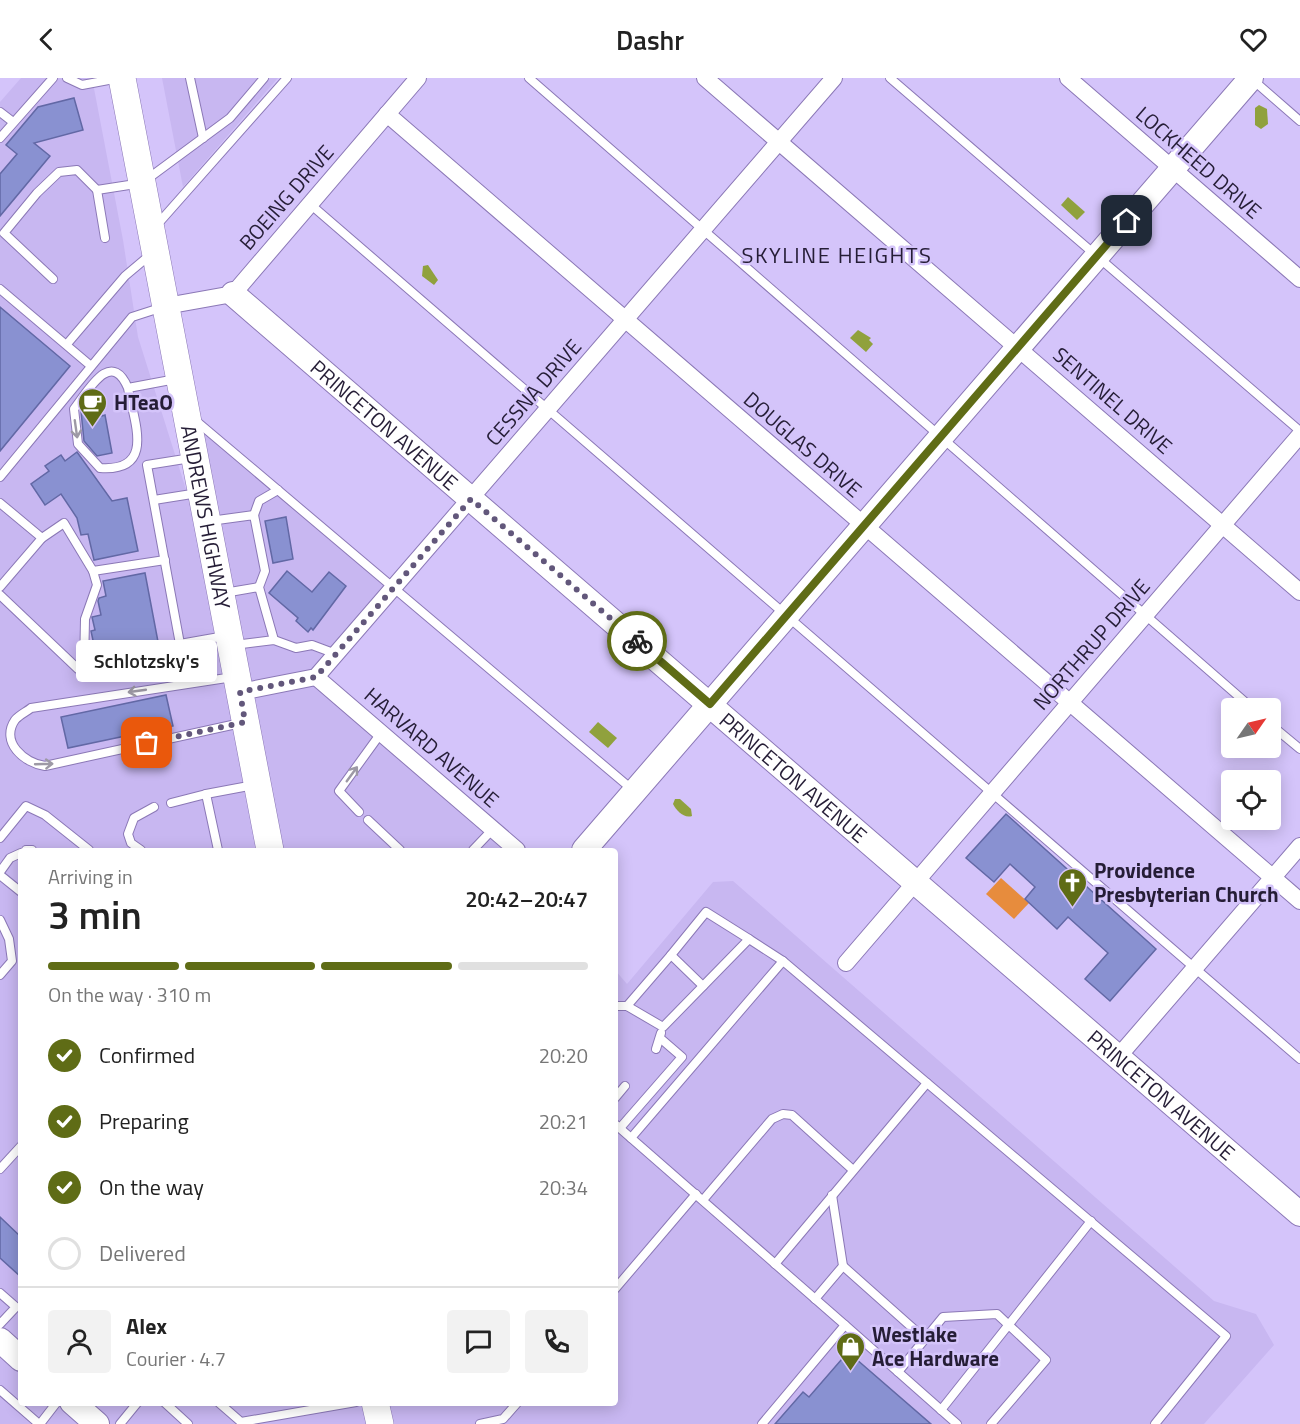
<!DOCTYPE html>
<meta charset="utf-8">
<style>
:root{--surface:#fff;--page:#f2f2f2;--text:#222;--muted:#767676;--line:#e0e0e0;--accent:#5f6c16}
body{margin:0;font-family:"Titillium Web",sans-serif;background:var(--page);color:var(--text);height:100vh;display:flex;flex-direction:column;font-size:22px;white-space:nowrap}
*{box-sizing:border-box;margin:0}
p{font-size:20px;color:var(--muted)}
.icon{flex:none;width:33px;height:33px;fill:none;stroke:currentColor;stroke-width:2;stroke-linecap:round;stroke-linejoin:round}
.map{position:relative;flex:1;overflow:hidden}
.side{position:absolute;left:18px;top:770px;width:600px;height:558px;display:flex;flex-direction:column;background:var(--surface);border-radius:6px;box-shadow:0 3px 15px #0003}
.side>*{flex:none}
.needle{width:39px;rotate:56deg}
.controls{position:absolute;left:1221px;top:620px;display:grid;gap:12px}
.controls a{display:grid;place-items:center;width:60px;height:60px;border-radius:6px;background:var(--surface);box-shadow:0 3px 15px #0003;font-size:30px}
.pin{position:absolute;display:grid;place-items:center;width:51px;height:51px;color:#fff;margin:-26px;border-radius:12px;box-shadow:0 3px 9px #0006}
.courier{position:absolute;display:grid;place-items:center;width:60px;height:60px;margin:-30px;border:4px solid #5f6c16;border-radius:50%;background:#fff;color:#222;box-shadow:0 2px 8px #0007}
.bubble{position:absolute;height:42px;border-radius:6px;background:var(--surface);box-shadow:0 3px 15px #0003;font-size:20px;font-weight:600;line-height:42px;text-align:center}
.headline em{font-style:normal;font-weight:600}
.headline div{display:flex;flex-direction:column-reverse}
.headline{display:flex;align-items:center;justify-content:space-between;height:102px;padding:0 30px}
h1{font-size:39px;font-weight:600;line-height:45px}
.bar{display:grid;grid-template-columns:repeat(4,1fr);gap:9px 6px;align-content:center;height:72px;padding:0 30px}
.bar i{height:8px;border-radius:4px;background:var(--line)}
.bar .on{background:var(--accent)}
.bar p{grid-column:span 4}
.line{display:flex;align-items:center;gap:15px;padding:0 30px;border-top:2px solid var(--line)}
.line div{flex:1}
.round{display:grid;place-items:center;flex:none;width:63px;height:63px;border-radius:6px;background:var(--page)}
ol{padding:0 30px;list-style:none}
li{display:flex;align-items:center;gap:18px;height:66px}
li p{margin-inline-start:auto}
li .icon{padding:6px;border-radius:50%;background:var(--accent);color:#fff;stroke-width:4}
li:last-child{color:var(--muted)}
li i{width:33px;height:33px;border:3px solid var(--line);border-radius:50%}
header{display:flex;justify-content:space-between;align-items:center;height:78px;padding:0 30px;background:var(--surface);font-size:27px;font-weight:600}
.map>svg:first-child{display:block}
.built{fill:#c8b7f1}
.green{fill:#e78c3d}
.water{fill:#90a13d}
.building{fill:#8991d1;stroke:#6268a5;stroke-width:1.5}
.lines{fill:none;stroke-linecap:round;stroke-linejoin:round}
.lane-casing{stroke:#8b78b6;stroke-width:10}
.street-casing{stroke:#8b78b6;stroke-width:18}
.secondary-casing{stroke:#8b78b6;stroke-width:26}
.primary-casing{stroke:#8b78b6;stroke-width:28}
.lane{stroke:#fff;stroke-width:8}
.street{stroke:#fff;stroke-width:16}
.secondary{stroke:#fff;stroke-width:24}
.primary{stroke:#fff;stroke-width:27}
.oneway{stroke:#9d99a5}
.done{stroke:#62577b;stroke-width:6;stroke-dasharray:0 10.8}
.route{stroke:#5f6c16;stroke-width:8}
.labels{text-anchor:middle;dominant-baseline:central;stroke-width:5;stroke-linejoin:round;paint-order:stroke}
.street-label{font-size:21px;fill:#251d36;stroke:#d4c4fa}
.poi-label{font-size:21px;font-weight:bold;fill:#251d36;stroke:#d4c4fa;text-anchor:start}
.neighbourhood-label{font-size:22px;letter-spacing:1.5px;fill:#251d36;stroke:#d4c4fa}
</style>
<header><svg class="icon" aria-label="back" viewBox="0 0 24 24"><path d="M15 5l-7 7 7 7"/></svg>Dashr<svg class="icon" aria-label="heart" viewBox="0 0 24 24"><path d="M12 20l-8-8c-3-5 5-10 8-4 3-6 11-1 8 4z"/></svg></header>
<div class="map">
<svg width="1300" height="1346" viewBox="0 0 1300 1346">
<rect width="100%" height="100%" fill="#d4c4fa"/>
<!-- built -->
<g class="built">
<polygon points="21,0 92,0 123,162 138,259 228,545 194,339 394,511 317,600 516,772 21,772 21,1324 615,1324 615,892 627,906 713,804 733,803 1214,1223 1256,1236 1274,1267 1204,1346 0,1346 0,24"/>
<polygon points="162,0 278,0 183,109"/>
</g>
<!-- green -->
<polygon class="green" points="1001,800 1029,825 1014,841 986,816"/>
<!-- water -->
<g class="water">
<polygon points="1259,27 1267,31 1268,46 1261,51 1255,47 1255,30"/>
<polygon points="1068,119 1085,134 1077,142 1061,127"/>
<polygon points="428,187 438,202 434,207 422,198 423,188"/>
<polygon points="858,252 871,260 869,262 873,266 866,274 850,260"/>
<polygon points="598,644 617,660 608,670 589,654"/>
<path d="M675,721H680L691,731L692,738C684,741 676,732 673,726Z"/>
</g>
<!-- building -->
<g class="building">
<polygon points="74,20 83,52 34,65 50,78 0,138 0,96 17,76 6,67 38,29"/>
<polygon points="0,229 70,288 0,373"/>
<polygon points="100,327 102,338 105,337 112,375 97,378 84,363 81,333"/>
<polygon points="77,374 112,423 127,420 138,473 94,482 88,456 81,457 77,440 61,416 45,427 31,406 49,393 45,388 61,377 65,383"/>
<polygon points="286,439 293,481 273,485 265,443"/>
<polygon points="287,493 312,514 329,494 346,508 313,552 311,550 308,554 296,543 298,540 269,515"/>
<polygon points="145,495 159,569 97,581 91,553 95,552 92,539 101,537 98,523 99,520 106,518 103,503"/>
<polygon points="166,617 173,648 68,670 61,639"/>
<polygon points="1006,736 1156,871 1110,923 1085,901 1108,875 1068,839 1057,851 1025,821 1035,809 1010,786 994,804 966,780"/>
<polygon points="0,1139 21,1159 21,1199 0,1180"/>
<polygon points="848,1274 931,1346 775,1346 803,1314 809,1319"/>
</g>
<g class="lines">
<defs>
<g id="lane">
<polyline points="67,0 82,7 119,0"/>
<polyline points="190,0 203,60"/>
<polyline points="529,0 1252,630"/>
<polyline points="890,0 1300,353"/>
<polyline points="1253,2 1300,43"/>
<polyline points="0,34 13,44"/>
<polyline points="0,60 53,0"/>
<polyline points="310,126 1300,981"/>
<polyline points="156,148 287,0"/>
<polyline points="105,160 97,112 142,105 230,40 264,0"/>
<polyline points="53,201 4,155 37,115 59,94 77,92 97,112"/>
<polyline points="0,211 91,288"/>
<polyline points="67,266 125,198 150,177"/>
<path d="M128,310C111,270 88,313 74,331L78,366L100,390C156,394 134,344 128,310L176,301"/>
<polyline points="195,342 634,713"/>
<polyline points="191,380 147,387 180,566 225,558"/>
<polyline points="0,399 132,239 163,229"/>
<polyline points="154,422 198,415"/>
<polyline points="0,425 42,460 0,509"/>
<polyline points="254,437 259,423 278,412"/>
<polyline points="210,443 254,437 265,493 259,509 274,562"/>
<polyline points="42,460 64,445 93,493 165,482"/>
<polyline points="224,515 259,509"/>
<polyline points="0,517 78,591 164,575 180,566"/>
<polyline points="234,567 274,562 296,570 312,567 336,576"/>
<polyline points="84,590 85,541 97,507 93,493"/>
<path d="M233,599L31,630C26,634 19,637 15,642C0,664 24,685 45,688L241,645"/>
<polyline points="1270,646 1300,671"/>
<polyline points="171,725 206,716"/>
<polyline points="359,734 339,713 381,655"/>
<polyline points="368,742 400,772"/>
<polyline points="0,760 26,728 45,737 89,772"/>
<polyline points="26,772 32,772"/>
<polyline points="141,772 131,765 128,756 134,740 154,729"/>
<polyline points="218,772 206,716 254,707"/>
<polyline points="473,772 493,751"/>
<polyline points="0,794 10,780 21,775"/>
<polyline points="0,797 21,814"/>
<polyline points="0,842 9,861 12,883 0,897"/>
<polyline points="671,877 706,834 749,861"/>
<polyline points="615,928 627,928 663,949 749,861 783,883"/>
<polyline points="627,928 671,877 703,908"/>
<polyline points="656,971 661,955"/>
<polyline points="615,1020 625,1008"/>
<polyline points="615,1046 845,1247 762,1346"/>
<polyline points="620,1050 682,979 660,960"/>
<polyline points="631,1060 783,883 1226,1258 1155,1346"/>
<polyline points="0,1091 21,1068"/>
<polyline points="703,1122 772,1041 783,1036 792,1037 853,1092"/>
<polyline points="775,1186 927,1005"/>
<polyline points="843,1188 925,1261"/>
<polyline points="615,1211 696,1116"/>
<polyline points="0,1215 16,1229 0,1246"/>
<polyline points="815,1221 843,1188 832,1117"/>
<polyline points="845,1247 957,1346"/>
<polyline points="898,1294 943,1239 997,1236 1046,1282 991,1346"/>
<polyline points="0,1312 39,1346"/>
<polyline points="164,1324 188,1346"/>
<polyline points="218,1324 241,1344 356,1324"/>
<polyline points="941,1332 1091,1143"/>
<polyline points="40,1346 57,1324"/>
<polyline points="120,1346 138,1324"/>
<polyline points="480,1346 503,1341 518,1324"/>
</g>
<g id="street">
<polyline points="705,0 1300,514"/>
<polyline points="1068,0 1300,201"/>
<polyline points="387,36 1300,823"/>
<polyline points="166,228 233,216 418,0"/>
<polyline points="316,599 517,772"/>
<polyline points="240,614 316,599 834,0"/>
<polyline points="846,885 1300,357"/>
<polyline points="1118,979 1300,768"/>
</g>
<g id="secondary">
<path id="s1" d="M233,216L1300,1136"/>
<polyline points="584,772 1251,0"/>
<polyline points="0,1262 21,1281"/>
<polyline points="72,1324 97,1346"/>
</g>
<g id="primary">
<path id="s2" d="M122,0L270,772"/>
<polyline points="375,1324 380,1346"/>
</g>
</defs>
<!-- lane casing -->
<use href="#lane" class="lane-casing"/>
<!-- street casing -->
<use href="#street" class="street-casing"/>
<!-- secondary casing -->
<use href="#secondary" class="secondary-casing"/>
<!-- primary casing -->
<use href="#primary" class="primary-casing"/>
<!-- lane -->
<use href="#lane" class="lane"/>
<!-- street -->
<use href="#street" class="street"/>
<!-- secondary -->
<use href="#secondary" class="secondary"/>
<!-- primary -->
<use href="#primary" class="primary"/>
</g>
<!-- one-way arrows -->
<defs><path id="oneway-shaft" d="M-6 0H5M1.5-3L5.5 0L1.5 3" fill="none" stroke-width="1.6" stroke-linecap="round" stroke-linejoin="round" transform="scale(1.5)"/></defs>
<g class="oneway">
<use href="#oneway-shaft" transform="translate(76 351) rotate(82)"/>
<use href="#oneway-shaft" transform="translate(137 613) rotate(172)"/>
<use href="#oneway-shaft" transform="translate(44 686) rotate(-2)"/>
<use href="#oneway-shaft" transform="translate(352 696) rotate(-54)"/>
</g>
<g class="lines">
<!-- done -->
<polyline class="done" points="147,665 245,644 240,614 316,599 471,421 637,563"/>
<!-- route -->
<polyline class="route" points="637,563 710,626 1127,143"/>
</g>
<!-- icons -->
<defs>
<symbol id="cafe-pin" viewBox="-11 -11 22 30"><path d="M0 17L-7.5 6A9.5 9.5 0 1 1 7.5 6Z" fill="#5f6c16" stroke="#d4c4fa"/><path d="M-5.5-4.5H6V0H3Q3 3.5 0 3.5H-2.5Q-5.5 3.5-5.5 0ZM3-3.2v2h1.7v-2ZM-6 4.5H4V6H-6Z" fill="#fff"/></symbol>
<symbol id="church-pin" viewBox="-11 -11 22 30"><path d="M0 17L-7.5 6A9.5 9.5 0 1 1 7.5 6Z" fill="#5f6c16" stroke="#d4c4fa"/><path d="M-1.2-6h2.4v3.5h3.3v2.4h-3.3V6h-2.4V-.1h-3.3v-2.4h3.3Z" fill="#fff"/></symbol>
<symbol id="shop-pin" viewBox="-11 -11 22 30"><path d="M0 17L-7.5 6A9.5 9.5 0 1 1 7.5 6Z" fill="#5f6c16" stroke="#d4c4fa"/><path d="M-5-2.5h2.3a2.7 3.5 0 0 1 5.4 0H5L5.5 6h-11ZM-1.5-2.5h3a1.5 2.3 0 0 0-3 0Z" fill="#fff"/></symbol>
</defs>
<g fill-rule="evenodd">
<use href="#cafe-pin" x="76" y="308" width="33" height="45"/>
<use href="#church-pin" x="1056" y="788" width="33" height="45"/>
<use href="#shop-pin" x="834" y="1252" width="33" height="45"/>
</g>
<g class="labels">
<!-- street labels -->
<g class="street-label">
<text transform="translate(1199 84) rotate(41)">LOCKHEED DRIVE</text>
<text transform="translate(286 119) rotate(-49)">BOEING DRIVE</text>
<text transform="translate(533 314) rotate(-49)">CESSNA DRIVE</text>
<text transform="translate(1113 322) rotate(41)">SENTINEL DRIVE</text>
<text stroke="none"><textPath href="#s1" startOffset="200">PRINCETON AVENUE</textPath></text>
<text transform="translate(803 366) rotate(41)">DOUGLAS DRIVE</text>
<text stroke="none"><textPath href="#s2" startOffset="447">ANDREWS HIGHWAY</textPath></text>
<text transform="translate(1091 566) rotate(-49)">NORTHRUP DRIVE</text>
<text transform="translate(432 669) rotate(41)">HARVARD AVENUE</text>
<text stroke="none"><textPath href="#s1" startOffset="740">PRINCETON AVENUE</textPath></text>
<text stroke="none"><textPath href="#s1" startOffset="1226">PRINCETON AVENUE</textPath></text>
</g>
<!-- poi labels -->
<g class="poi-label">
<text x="114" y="324">HTeaO</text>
<text x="1094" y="792">Providence<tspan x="1094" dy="24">Presbyterian Church</tspan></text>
<text x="872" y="1256">Westlake<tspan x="872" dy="24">Ace Hardware</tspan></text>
</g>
<!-- neighbourhood labels -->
<g class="neighbourhood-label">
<text x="837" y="177">SKYLINE HEIGHTS</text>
</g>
</g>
</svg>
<div class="controls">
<a><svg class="needle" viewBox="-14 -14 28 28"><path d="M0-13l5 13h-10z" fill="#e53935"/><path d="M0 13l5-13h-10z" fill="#767676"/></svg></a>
<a><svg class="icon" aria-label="locate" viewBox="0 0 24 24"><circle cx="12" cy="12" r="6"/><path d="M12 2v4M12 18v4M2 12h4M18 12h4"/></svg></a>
</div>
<div class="pin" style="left:147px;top:665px;background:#ea580c"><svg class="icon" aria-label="bag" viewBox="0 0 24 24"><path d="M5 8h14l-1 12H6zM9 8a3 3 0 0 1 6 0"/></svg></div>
<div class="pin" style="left:1127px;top:143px;background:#1f2937"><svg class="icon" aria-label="home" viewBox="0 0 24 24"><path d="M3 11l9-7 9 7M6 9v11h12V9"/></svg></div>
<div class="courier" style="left:637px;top:563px"><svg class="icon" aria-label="bike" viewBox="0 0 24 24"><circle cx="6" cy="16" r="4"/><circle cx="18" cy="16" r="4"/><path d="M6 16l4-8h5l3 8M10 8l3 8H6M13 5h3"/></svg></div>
<div class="bubble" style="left:76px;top:562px;width:141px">Schlotzsky's</div>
<section class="side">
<div class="headline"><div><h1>3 min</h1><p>Arriving in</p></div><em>20:42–20:47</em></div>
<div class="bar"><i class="on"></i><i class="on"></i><i class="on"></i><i></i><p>On the way · 310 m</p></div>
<ol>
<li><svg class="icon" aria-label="check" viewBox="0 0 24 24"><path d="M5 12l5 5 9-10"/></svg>Confirmed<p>20:20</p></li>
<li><svg class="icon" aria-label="check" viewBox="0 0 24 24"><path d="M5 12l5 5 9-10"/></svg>Preparing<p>20:21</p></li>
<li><svg class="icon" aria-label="check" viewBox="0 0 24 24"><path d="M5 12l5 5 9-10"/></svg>On the way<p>20:34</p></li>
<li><i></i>Delivered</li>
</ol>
<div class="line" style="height:108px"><a class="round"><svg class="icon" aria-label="person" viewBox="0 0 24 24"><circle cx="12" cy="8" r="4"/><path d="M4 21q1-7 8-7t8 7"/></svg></a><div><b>Alex</b><p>Courier · 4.7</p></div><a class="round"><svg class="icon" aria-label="chat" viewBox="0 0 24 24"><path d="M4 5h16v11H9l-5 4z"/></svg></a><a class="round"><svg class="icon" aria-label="phone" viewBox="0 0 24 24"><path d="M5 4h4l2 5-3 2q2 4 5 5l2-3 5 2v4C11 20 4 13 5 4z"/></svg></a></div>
</section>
</div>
